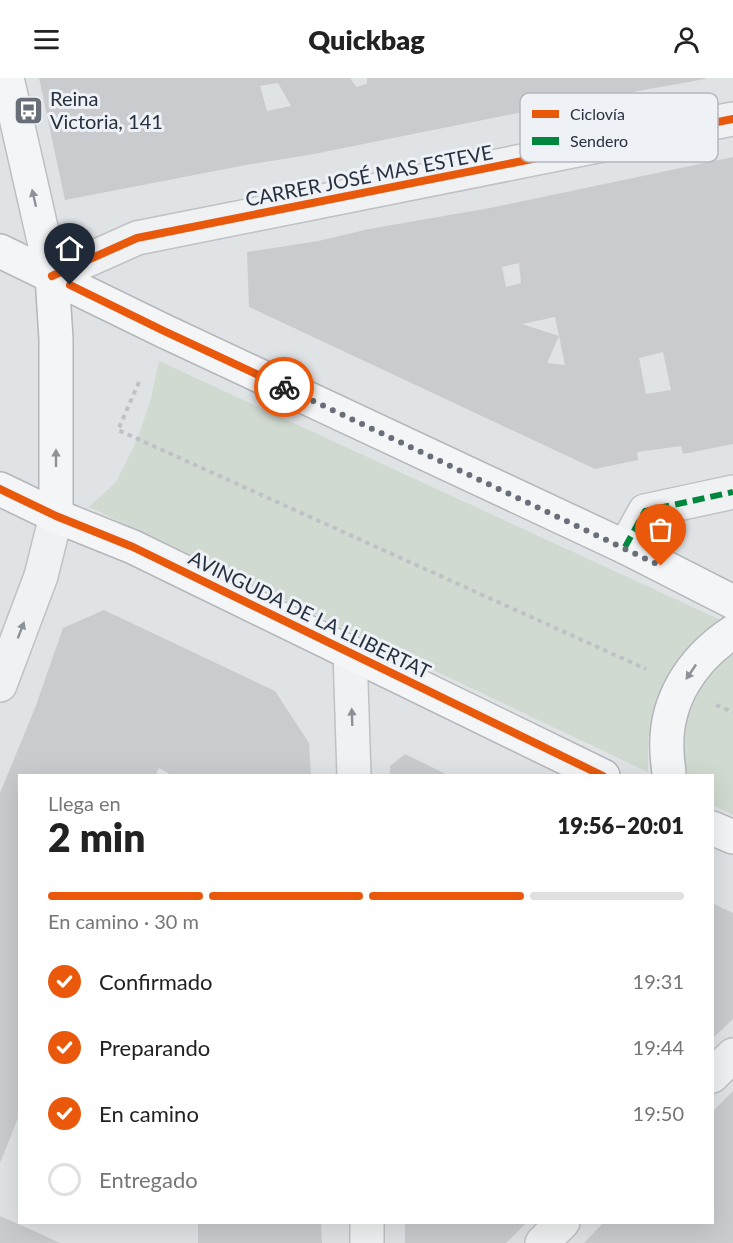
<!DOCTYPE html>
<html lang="es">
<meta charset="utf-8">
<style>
:root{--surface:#fff;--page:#f6f6f6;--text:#222;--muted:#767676;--line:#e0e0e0;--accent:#ea580c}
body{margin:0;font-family:Lato,sans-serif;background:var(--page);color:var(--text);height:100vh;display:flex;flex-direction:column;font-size:22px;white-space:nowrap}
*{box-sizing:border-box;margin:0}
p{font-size:20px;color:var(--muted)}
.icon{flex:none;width:33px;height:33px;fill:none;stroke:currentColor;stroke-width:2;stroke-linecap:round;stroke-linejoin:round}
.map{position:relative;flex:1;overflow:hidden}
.details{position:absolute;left:18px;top:696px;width:696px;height:450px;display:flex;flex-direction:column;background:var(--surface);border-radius:0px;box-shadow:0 6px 24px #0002}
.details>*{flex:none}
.pin{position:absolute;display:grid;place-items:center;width:51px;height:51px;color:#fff;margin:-62px -26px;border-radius:50% 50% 50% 0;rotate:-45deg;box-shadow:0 0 6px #0007}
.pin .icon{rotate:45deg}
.courier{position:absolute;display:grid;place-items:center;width:60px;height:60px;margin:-30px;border:4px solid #ea580c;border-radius:50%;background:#fff;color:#222;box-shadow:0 2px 8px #0007}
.headline em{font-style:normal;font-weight:800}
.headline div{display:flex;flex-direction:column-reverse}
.headline{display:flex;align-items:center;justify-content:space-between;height:102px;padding:0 30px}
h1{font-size:39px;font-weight:800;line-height:45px}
.bar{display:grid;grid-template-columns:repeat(4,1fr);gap:9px 6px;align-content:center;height:72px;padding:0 30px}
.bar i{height:8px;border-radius:4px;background:var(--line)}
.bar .selected{background:var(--accent)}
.bar p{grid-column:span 4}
ol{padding:0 30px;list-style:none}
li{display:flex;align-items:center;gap:18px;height:66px}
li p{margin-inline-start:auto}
li .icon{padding:6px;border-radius:50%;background:var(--accent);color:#fff;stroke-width:4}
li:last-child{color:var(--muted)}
li i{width:33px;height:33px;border:3px solid var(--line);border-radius:50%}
header{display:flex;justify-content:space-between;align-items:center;height:78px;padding:0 30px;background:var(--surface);font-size:27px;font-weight:800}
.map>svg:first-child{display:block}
.green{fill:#d1dad1}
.building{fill:#c9cbce;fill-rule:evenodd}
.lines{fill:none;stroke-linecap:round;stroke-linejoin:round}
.minor-casing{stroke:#bfc1c4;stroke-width:36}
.major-casing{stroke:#bdc0c3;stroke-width:36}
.highway-casing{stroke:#b3b6ba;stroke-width:36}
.path{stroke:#bfc1c6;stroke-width:4;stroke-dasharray:4.5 4.5;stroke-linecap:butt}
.minor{stroke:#f0f1f2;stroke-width:33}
.major{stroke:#f4f5f6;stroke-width:33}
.highway{stroke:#f4f5f6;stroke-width:33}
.quiet{stroke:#00873e;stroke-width:6;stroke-dasharray:12 6;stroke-linecap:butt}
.cycleway-casing{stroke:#eef1f5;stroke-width:11}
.cycleway{stroke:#e8590c;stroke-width:8}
.oneway{fill:#8e939a}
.oneway2{fill:#8c9198}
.done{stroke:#686f79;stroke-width:6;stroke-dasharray:0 10.8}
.route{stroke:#ea580c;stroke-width:8}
.labels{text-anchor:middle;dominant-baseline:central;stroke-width:6;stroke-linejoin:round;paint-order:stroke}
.poi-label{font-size:20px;fill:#28313f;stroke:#eef1f5;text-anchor:start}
.street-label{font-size:20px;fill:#28313f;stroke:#eef1f5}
.key{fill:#eef1f5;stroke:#b3b7be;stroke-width:1.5}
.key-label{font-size:16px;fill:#28313f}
</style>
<header><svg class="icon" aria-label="menu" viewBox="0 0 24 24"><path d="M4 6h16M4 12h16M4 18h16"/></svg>Quickbag<svg class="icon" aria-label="person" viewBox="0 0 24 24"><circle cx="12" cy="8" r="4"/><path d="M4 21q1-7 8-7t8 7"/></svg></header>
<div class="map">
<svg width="733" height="1165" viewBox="0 0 733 1165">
<rect width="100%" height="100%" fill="#e0e3e6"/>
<!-- green -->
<g class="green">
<polygon points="159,283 723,543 656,632 648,661 648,694 89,429 116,404 137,362 151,320"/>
<polygon points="733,573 733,737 713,727 712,698 688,697 681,669 686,642 704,603 725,579"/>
</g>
<!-- building -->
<g class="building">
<path d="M39,0H350L356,9L367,6V0H705V1L533,32L314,76L246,87L65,122ZM278,5L291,28L267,33L260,8Z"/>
<path d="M733,79V366L683,376L681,368L637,374L638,382L595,391L249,229L247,174L318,163L369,151L490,130ZM519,185L521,205L506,209L502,189ZM555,239L559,258L522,246ZM559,258L565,287L547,285ZM663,274L671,312L646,316L639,280Z"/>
<polygon points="104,532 275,613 309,665 311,698 173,698 159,690 155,698 20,698 20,1035 0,1085 0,715 35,630 63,550"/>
<polygon points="405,676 450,698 390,698 390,688"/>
<polygon points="712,825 733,835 733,941 712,961"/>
<polygon points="733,1013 733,1165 584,1165 604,1144 712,1144 712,1034"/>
<polygon points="0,1138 41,1156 60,1165 0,1165"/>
<polygon points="198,1144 321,1144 322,1165 198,1165"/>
<polygon points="405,1144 527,1144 506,1165 405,1165"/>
</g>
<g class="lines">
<defs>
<g id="minor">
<polyline points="52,198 137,160 733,41"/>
<polyline points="625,469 645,433 733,414"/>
<polyline points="350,574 354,698"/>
<polyline points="0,607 41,498 56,438"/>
<polyline points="712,998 733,977"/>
<polyline points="367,1144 367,1165"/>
<polyline points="542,1165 563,1144"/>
</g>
<polyline id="major" points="7,0 52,198"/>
<g id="highway">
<polyline points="0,173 164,253 625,469 733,524"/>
<polyline points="52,198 56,261 56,438"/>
<polyline points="0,411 56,438 133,469 603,698"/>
<path d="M669,698C669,690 667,682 667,674C664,623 692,581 733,554"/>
<polyline points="712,750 733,759"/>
</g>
</defs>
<!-- minor casing -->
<use href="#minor" class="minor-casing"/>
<!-- major casing -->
<use href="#major" class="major-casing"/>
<!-- highway casing -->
<use href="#highway" class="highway-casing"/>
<!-- path -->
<g class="path">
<polyline points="139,304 118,352 646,591"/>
<polyline points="716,627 733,634"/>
</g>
<!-- minor -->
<use href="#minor" class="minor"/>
<!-- major -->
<use href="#major" class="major"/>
<!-- highway -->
<use href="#highway" class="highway"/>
<!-- quiet -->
<polyline class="quiet" points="625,469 645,433 733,414"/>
<defs>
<g id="cycleway">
<polyline points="52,198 137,160 733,41"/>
<polyline points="0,411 56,438 133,469 603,698"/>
</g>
</defs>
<!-- cycleway casing -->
<use href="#cycleway" class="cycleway-casing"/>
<!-- cycleway -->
<use href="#cycleway" class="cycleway"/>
</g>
<!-- one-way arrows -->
<defs><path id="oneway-solid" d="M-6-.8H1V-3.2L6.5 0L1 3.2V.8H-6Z" transform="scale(1.5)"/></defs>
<g class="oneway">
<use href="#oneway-solid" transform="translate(34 120) rotate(-103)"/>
<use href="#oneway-solid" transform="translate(56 380) rotate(-90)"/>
<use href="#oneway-solid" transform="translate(691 594) rotate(124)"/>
</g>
<g class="oneway2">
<use href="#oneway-solid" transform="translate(21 552) rotate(-69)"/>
<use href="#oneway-solid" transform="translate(352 639) rotate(-92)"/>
</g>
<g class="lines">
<!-- done -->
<polyline class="done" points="284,309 661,488"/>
<!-- route -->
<polyline class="route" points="70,207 164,253 284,309"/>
</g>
<!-- icons -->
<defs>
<symbol id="bus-square" viewBox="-11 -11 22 22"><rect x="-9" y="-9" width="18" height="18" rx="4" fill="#686f79" stroke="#eef1f5"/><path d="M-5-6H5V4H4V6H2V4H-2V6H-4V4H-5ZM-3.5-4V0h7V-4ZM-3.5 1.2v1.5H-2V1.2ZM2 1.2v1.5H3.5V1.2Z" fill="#fff"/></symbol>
</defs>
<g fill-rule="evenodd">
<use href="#bus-square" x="12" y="16" width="33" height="33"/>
</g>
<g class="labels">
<!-- poi labels -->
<g class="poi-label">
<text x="50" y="20">Reina<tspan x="50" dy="23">Victoria, 141</tspan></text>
</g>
<!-- street labels -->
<g class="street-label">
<text transform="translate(369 97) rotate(-11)">CARRER JOSÉ MAS ESTEVE</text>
<text transform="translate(310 536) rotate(26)">AVINGUDA DE LA LLIBERTAT</text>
</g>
</g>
<!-- legend -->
<rect x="520" y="15" width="198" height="69" rx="9" class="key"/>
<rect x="532" y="32" width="27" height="8" fill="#e8590c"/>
<rect x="532" y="59" width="27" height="8" fill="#00873e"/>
<g class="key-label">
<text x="570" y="42">Ciclovía</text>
<text x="570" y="69">Sendero</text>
</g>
</svg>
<div class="pin" style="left:661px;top:488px;background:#ea580c"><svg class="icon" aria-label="bag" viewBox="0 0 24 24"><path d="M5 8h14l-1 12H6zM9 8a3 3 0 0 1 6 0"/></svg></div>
<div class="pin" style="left:70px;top:207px;background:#1f2937"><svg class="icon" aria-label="home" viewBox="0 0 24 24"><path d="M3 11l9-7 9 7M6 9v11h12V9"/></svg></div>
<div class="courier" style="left:284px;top:309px"><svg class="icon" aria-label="bike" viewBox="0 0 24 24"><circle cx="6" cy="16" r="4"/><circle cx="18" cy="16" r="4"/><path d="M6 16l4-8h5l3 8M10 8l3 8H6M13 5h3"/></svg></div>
<section class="details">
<div class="headline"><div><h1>2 min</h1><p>Llega en</p></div><em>19:56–20:01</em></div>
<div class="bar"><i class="selected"></i><i class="selected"></i><i class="selected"></i><i></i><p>En camino · 30 m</p></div>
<ol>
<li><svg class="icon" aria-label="check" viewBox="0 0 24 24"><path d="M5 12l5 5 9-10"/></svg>Confirmado<p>19:31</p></li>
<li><svg class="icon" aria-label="check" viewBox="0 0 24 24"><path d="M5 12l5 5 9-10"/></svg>Preparando<p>19:44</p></li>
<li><svg class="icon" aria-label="check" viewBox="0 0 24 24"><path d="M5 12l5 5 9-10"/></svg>En camino<p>19:50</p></li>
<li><i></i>Entregado</li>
</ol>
</section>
</div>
